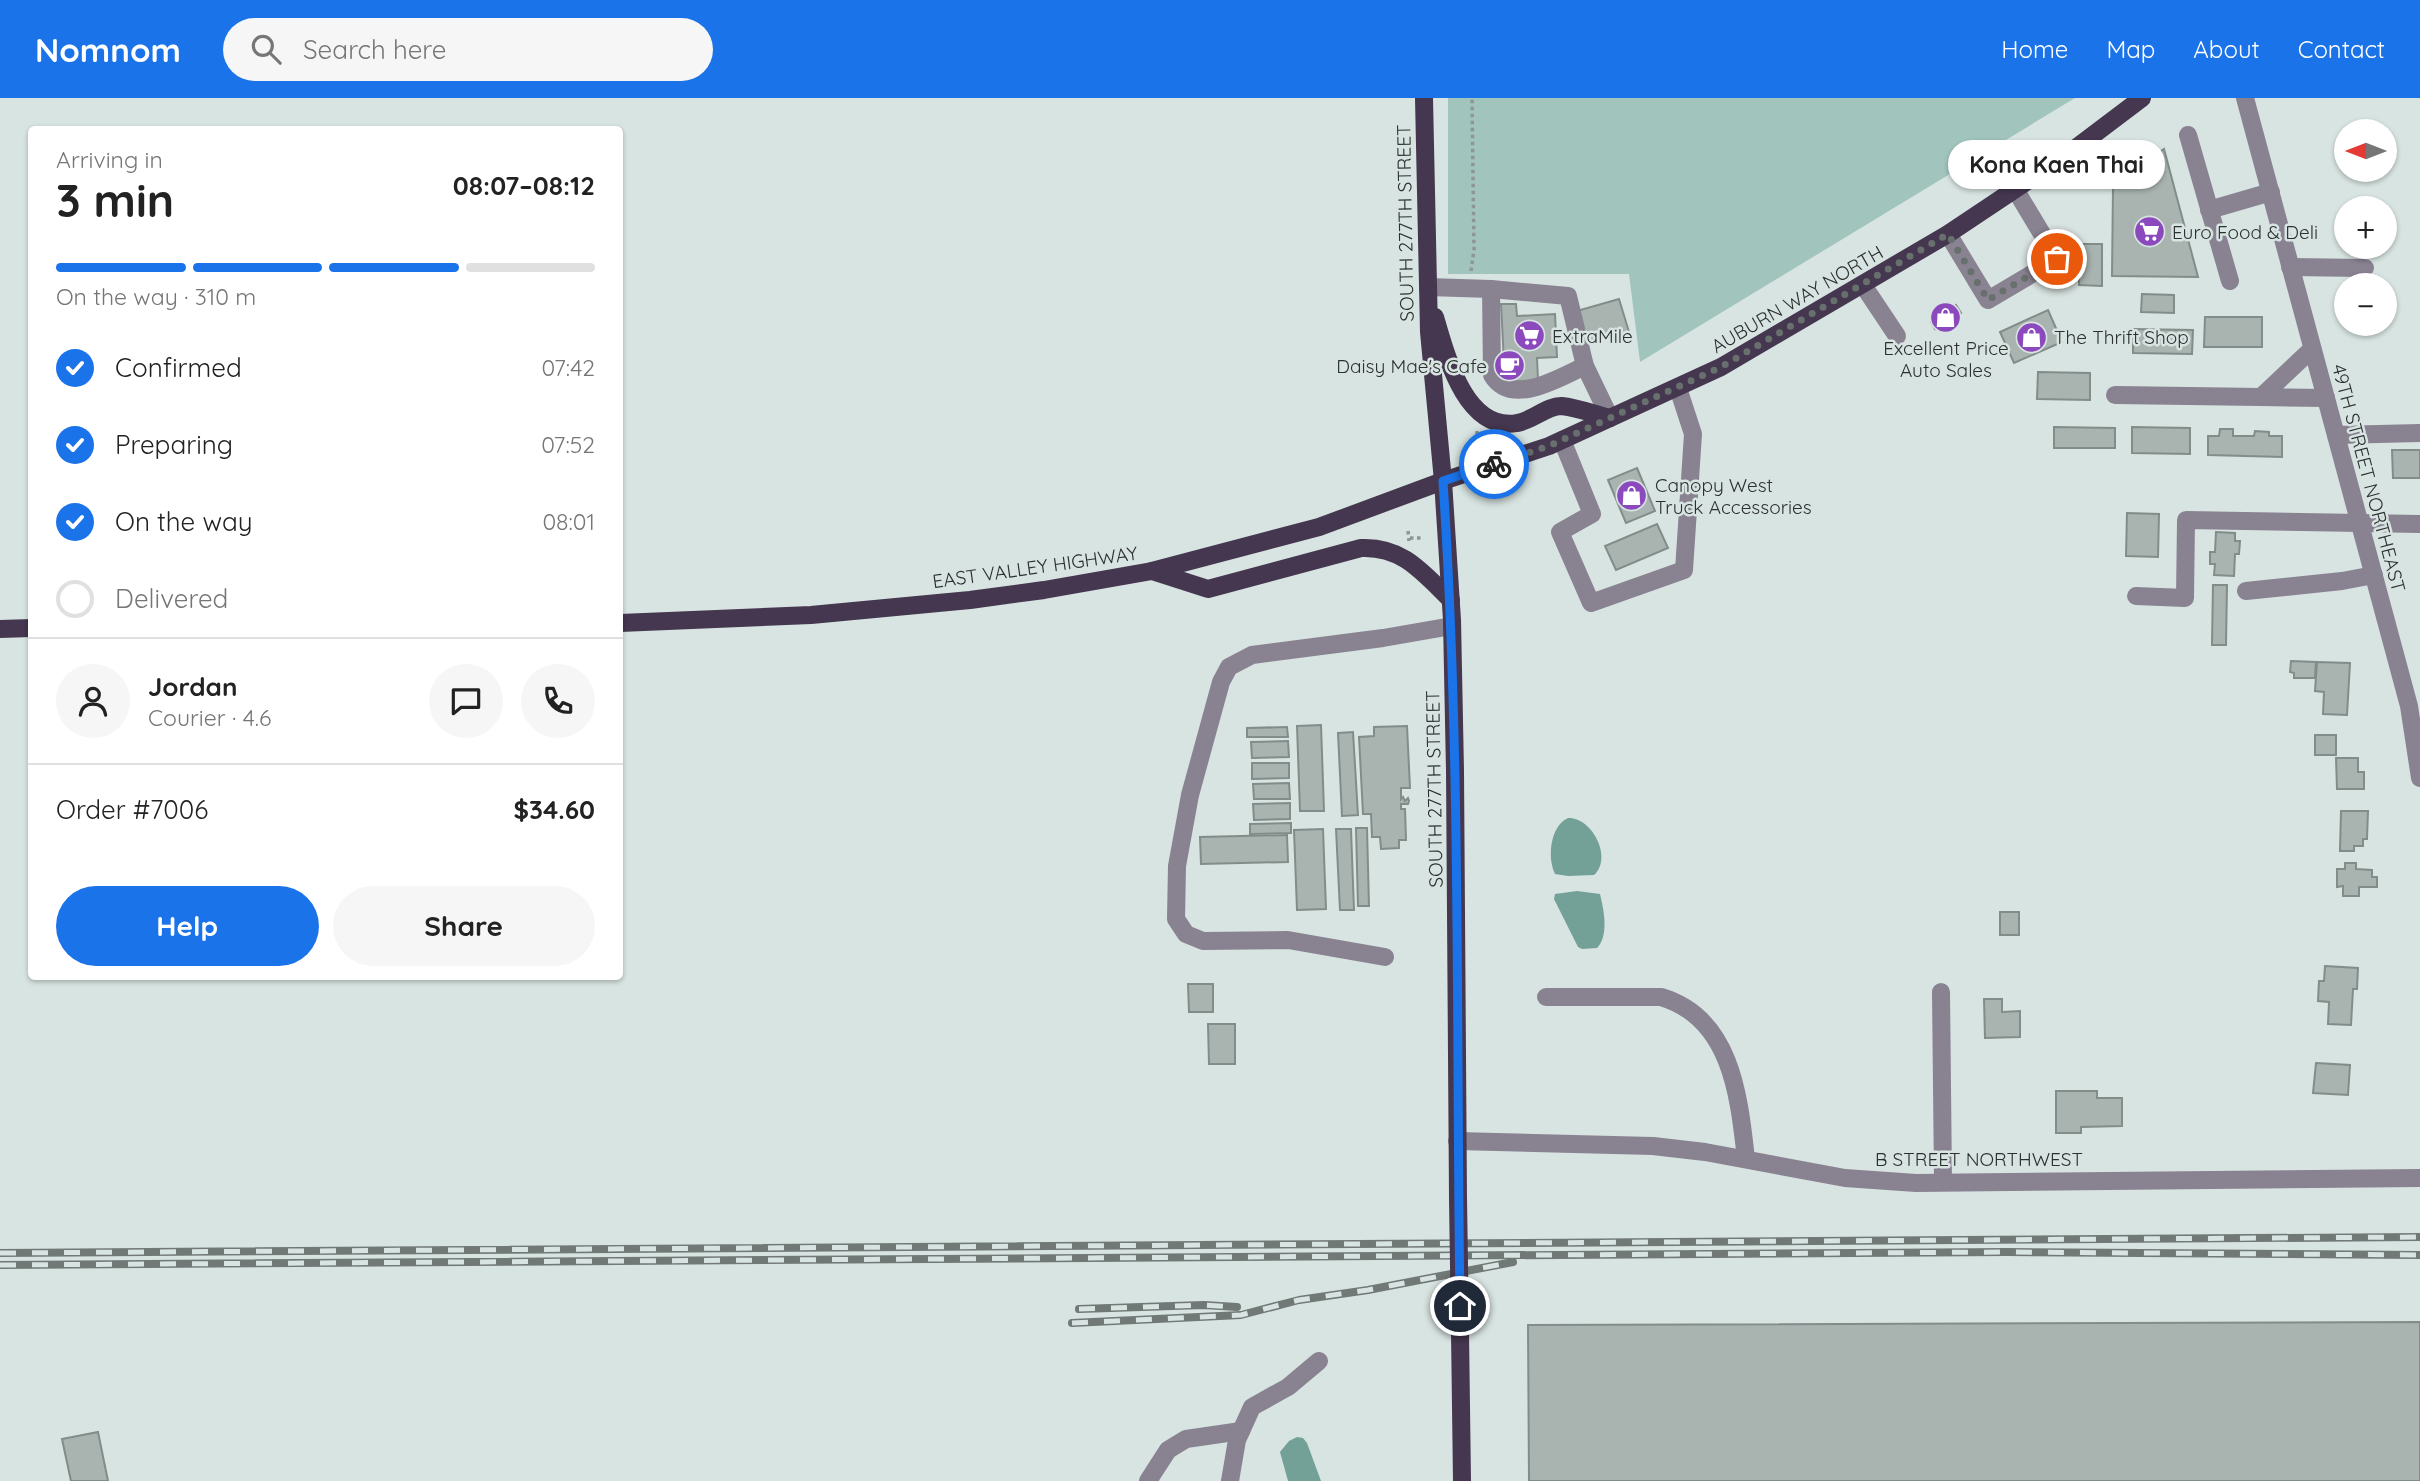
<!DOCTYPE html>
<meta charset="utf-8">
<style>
:root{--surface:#fff;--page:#f6f6f6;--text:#222;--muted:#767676;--line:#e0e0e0;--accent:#1a73e8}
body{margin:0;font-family:Quicksand,sans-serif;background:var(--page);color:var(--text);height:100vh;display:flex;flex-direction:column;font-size:26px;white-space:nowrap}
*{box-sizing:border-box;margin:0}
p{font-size:23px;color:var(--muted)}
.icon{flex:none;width:38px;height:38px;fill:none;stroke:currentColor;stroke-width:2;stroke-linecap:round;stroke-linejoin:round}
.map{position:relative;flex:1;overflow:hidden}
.sheet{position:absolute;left:28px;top:28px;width:595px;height:854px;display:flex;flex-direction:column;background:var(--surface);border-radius:7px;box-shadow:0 2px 5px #0004}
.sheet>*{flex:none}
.needle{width:46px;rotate:270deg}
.controls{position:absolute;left:2334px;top:21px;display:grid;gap:14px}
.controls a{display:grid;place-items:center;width:63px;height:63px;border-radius:50%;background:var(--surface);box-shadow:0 2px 5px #0004;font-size:35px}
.pin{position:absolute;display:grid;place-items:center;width:60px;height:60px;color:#fff;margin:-30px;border:4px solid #fff;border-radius:50%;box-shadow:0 2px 7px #0007}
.courier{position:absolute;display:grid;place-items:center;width:70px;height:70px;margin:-35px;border:5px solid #1a73e8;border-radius:50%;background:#fff;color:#222;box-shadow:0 2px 9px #0007}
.bubble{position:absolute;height:49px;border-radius:24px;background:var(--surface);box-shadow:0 2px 5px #0004;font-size:23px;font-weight:700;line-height:49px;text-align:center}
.overview em{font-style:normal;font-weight:700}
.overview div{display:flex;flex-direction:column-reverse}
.overview{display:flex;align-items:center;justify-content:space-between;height:119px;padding:0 28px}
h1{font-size:46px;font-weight:700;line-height:52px}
.bar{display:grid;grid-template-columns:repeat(4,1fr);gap:10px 7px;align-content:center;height:84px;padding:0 28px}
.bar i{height:9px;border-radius:5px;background:var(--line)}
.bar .current{background:var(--accent)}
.bar p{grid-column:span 4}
.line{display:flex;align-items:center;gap:18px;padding:0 28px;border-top:2px solid var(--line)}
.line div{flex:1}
.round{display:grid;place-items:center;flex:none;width:74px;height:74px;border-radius:37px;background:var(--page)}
ol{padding:0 28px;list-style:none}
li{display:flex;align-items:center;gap:21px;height:77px}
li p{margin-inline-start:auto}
li .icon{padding:7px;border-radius:50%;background:var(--accent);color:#fff;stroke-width:4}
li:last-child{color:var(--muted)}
li i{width:38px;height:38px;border:4px solid var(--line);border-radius:50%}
.action{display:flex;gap:14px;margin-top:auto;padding:14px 28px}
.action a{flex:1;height:80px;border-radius:42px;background:var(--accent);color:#fff;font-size:28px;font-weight:700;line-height:80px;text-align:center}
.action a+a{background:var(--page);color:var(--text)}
header{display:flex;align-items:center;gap:42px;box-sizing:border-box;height:98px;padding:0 35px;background:var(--accent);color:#fff}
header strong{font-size:33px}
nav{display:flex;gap:38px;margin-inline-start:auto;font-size:24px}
.search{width:490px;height:63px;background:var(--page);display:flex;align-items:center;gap:18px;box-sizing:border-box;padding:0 24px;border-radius:38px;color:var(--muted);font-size:26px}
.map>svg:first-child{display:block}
.green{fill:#a1c5bd}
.water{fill:#73a197}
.building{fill:#a9b4b1;stroke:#828d8a;stroke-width:2}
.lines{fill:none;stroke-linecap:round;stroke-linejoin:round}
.path{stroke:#8d9694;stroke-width:3.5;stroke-dasharray:3.5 3.5;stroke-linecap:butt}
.minor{stroke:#898291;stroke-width:18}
.major{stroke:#44374f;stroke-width:18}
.rail-casing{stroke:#717977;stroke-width:8}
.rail{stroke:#d8e4e1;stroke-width:5;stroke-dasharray:16;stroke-linecap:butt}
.major-bridge{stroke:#44374f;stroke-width:18}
.done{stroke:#68706e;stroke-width:7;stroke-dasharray:0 12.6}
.route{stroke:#1a73e8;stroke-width:9}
.labels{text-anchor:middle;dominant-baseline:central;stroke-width:5;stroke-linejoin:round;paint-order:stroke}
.street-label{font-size:19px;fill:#2c3130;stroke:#d8e4e1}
.poi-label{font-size:19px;fill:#2c3130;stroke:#d8e4e1;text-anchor:start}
</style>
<header>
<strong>Nomnom</strong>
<div class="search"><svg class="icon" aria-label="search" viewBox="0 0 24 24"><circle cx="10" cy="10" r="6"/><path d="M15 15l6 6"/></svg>Search here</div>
<nav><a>Home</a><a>Map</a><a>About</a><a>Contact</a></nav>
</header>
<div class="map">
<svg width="2420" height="1383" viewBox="0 0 2420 1383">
<rect width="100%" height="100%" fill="#d8e4e1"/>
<!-- green -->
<polygon class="green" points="1448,0 2075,0 1640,264 1629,176 1448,176"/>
<!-- water -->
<g class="water">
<path d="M1568,720C1592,719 1613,760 1594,777L1568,778L1555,776C1547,760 1550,728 1568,720Z"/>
<path d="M1577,793L1600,796C1604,813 1609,837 1597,850L1582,851L1578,849L1554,801L1555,796Z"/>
<polygon points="1297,1339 1303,1340 1307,1345 1321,1383 1288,1383 1280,1354 1289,1343"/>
</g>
<!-- building -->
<g class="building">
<polygon points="2164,51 2198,179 2112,178 2113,89"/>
<polygon points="2079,146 2102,146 2102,188 2079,187"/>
<polygon points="2142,196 2174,197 2174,215 2141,214"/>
<polygon points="1619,201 1629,234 1586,246 1577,213"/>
<polygon points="1501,206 1516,206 1517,218 1555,216 1557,259 1537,260 1538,282 1505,284"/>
<polygon points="1956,207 1961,215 1935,231 1931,224"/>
<polygon points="2048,212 2062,244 2014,265 2000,234"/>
<polygon points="2205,219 2262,219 2262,249 2204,249"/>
<polygon points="2133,231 2193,232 2192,256 2133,255"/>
<polygon points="2038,274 2090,275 2090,302 2037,301"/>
<polygon points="2054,329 2115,330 2115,350 2054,350"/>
<polygon points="2132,329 2190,330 2190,356 2132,355"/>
<polygon points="2220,331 2233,331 2233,338 2254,338 2255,333 2269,334 2269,338 2282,338 2282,359 2208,357 2208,338 2219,338"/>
<polygon points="2392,352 2420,352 2420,380 2393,380"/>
<polygon points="1637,370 1655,413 1626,425 1608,382"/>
<polygon points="2127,415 2159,416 2158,459 2126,458"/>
<polygon points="1657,426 1668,450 1616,472 1605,448"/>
<polygon points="2216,434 2235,435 2235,443 2240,443 2239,456 2235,456 2234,478 2214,477 2215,466 2210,466 2210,454 2215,454"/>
<polygon points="2213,487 2227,487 2226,547 2212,547"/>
<polygon points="2291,563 2316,564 2315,580 2294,580 2294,575 2290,574"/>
<polygon points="2317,564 2350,565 2347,617 2323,616 2324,594 2315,593"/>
<polygon points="1321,627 1324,713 1300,713 1297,628"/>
<polygon points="1407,628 1410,690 1401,690 1401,701 1403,699 1405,703 1408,700 1409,703 1408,706 1401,706 1401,711 1405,711 1406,742 1399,742 1399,750 1381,751 1380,739 1372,739 1371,716 1363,716 1359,639 1374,638 1374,629"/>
<polygon points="1287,629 1288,639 1247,639 1247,630"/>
<polygon points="1353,634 1358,717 1342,718 1338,635"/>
<rect x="2315" y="637" width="21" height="20"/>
<polygon points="1288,643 1289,659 1252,660 1251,644"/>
<polygon points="2336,660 2358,660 2358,674 2364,674 2364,691 2337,691"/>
<polygon points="1252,665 1289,665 1289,680 1252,681"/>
<polygon points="1289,685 1290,701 1254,701 1253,686"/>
<polygon points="1290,705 1290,721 1254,722 1253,706"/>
<polygon points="2341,713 2368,713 2367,741 2363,741 2363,748 2354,748 2354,753 2340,753"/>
<polygon points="1291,725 1291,735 1250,736 1250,726"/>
<polygon points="1356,730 1367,730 1369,808 1358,808"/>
<polygon points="1323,731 1326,811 1297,812 1294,732"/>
<polygon points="1336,731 1351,731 1354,812 1340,812"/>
<polygon points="1287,737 1288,764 1201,766 1200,739"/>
<polygon points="2345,765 2356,765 2356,771 2372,772 2372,779 2377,779 2377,789 2359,789 2359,798 2343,798 2343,788 2337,789 2337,771 2345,771"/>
<rect x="2000" y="814" width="19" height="23"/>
<polygon points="2325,868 2358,870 2357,891 2353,891 2351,927 2328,926 2329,904 2318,903 2319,883 2324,883"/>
<polygon points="1188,886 1213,886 1213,914 1189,914"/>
<polygon points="1984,901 2002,901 2002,914 2020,913 2020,939 1985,940"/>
<polygon points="1208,926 1235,926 1235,966 1209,966"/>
<polygon points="2316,965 2350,967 2348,997 2313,995"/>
<polygon points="2056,993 2097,993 2097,1000 2122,1000 2122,1028 2081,1029 2081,1035 2056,1035"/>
<polygon points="2420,1224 2420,1383 1529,1383 1528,1227"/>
<polygon points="98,1334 108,1383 71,1383 62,1341"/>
</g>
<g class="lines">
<!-- path -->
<g class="path">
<polyline points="1471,173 1474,152 1472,0"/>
<polyline points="1477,333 1477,345"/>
<polyline points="1408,433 1409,443"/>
<polyline points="1410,440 1422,440"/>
</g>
<!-- minor -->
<g class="minor">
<polyline points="2245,0 2409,608 2420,680"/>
<polyline points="2188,37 2230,183"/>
<polyline points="2209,112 2271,94"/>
<polyline points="1948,136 1988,202 2057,161 2015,91"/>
<polyline points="2290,169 2365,170"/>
<polyline points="1863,187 1897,238"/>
<polyline points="1428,189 1491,191 1568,198 1585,268 1610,320"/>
<path d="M1491,191L1492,277C1512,310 1560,279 1585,268"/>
<polyline points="2312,251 2261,299 2326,300"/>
<polyline points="2115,297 2261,299"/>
<polyline points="2336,337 2420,335"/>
<polyline points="1562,342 1592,416 1560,434 1591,505 1684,472 1693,336 1678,290"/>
<polyline points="2246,493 2342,483 2374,477"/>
<polyline points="2136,498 2185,500 2186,422 2420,426"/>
<polyline points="1385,859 1288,842 1203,843 1186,836 1176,821 1177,768 1190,697 1221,584 1229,569 1252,557 1383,540 1452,528"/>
<polyline points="1941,894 1943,1083"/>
<path d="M1546,899H1661C1732,920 1739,999 1746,1061"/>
<polyline points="1457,1043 1653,1048 1705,1054 1845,1080 1916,1085 2420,1080"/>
<polyline points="1148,1383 1168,1352 1186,1341 1241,1333"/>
<polyline points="1230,1383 1237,1342 1252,1309 1288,1289 1319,1263"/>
</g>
<!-- major -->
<g class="major">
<polyline points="1424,0 1429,234 1443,383 1452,522 1455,673 1458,1100"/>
<path d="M1435,219C1446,256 1465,334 1517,325C1532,323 1548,307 1562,308C1578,310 1595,316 1610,320"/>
<path d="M1152,473L1208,491L1361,450C1403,448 1423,475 1451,502"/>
<polyline points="620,525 811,517 970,502 1044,492 1152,473 1319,429 1443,383 1549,348 1721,269 1948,136 2068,56 2142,0"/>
<polyline points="0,531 32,530"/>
<polyline points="1460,1234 1462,1383"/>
</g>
<defs>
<g id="rail">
<polyline points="0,1155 2420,1139"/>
<polyline points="0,1167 2007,1154 2420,1157"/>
<polyline points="1079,1211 1204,1207 1237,1209"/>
<polyline points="1072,1225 1241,1217 1299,1202 1368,1192 1513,1164"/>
</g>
</defs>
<!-- rail casing -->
<use href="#rail" class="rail-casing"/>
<!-- rail -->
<use href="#rail" class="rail"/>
<!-- major-bridge -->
<polyline class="major-bridge" points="1458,1100 1460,1234"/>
</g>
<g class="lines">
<!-- done -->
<polyline class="done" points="1494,366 1549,348 1721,269 1948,136 1988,202 2057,161"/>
<!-- route -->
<path class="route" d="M1460,1208C1456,933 1461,657 1443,383L1494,366"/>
</g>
<!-- icons -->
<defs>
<symbol id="supermarket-disc" viewBox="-11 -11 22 22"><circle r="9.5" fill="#8c49bd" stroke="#d8e4e1"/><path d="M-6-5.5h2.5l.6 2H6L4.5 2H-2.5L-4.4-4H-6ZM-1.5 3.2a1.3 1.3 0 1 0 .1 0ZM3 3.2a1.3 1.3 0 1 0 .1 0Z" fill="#fff"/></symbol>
<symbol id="shop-disc" viewBox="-11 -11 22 22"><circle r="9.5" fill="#8c49bd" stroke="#d8e4e1"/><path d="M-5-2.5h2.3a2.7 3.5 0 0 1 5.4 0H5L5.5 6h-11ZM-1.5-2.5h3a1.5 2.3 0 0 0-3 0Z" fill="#fff"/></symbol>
<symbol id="cafe-disc" viewBox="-11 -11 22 22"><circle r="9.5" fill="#8c49bd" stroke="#d8e4e1"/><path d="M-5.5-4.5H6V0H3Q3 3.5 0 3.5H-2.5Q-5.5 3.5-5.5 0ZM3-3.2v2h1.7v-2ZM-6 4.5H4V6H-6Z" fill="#fff"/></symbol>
</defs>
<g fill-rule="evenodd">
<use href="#supermarket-disc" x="2132" y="116" width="35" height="35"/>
<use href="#shop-disc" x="1928" y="202" width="35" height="35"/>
<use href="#supermarket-disc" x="1512" y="220" width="35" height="35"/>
<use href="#shop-disc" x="2014" y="222" width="35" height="35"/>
<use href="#cafe-disc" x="1492" y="250" width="35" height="35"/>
<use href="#shop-disc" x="1614" y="380" width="35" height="35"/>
</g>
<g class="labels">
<!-- street labels -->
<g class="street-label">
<text transform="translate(1405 125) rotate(-91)">SOUTH 277TH STREET</text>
<text transform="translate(1797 201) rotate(-30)">AUBURN WAY NORTH</text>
<text transform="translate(2369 380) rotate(75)">49TH STREET NORTHEAST</text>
<text transform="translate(1035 469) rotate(-8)">EAST VALLEY HIGHWAY</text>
<text transform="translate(1434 691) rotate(-91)">SOUTH 277TH STREET</text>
<text x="1979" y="1061">B STREET NORTHWEST</text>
</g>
<!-- poi labels -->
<g class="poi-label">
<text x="2172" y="134">Euro Food &amp; Deli</text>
<text x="1552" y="238">ExtraMile</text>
<text x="2054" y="239">The Thrift Shop</text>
<text x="1946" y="250" text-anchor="middle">Excellent Price<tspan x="1946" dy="22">Auto Sales</tspan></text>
<text x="1487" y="268" text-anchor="end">Daisy Mae's Cafe</text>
<text x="1655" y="387">Canopy West<tspan x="1655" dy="22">Truck Accessories</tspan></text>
</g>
</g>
</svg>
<div class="controls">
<a><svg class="needle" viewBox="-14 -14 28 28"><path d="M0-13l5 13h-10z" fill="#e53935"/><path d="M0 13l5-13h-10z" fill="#767676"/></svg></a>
<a>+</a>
<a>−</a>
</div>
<div class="pin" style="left:2057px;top:161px;background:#ea580c"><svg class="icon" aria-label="bag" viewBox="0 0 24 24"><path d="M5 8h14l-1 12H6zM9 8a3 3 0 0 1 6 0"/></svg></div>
<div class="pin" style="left:1460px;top:1208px;background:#1f2937"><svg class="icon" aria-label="home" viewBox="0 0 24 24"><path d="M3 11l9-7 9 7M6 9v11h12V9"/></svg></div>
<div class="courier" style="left:1494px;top:366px"><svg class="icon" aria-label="bike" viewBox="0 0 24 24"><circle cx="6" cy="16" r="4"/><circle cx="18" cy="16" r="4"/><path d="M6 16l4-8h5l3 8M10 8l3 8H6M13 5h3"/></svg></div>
<div class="bubble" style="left:1948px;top:42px;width:217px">Kona Kaen Thai</div>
<section class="sheet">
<div class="overview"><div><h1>3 min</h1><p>Arriving in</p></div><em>08:07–08:12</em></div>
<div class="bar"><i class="current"></i><i class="current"></i><i class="current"></i><i></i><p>On the way · 310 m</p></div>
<ol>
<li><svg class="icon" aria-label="check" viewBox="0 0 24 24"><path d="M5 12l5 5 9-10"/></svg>Confirmed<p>07:42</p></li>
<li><svg class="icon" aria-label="check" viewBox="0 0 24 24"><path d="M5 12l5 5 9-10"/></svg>Preparing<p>07:52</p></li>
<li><svg class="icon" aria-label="check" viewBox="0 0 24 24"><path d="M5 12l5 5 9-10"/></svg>On the way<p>08:01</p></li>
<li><i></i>Delivered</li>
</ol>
<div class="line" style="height:126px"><a class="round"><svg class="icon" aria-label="person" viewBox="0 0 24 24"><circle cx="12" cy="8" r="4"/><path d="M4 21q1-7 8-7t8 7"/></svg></a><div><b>Jordan</b><p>Courier · 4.6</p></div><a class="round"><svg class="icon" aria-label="chat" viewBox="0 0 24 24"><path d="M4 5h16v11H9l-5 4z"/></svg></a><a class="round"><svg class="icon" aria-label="phone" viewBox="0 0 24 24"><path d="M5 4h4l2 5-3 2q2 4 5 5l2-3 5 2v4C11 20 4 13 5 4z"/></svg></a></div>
<div class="line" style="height:91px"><div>Order #7006</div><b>$34.60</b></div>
<div class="action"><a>Help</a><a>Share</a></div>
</section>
</div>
